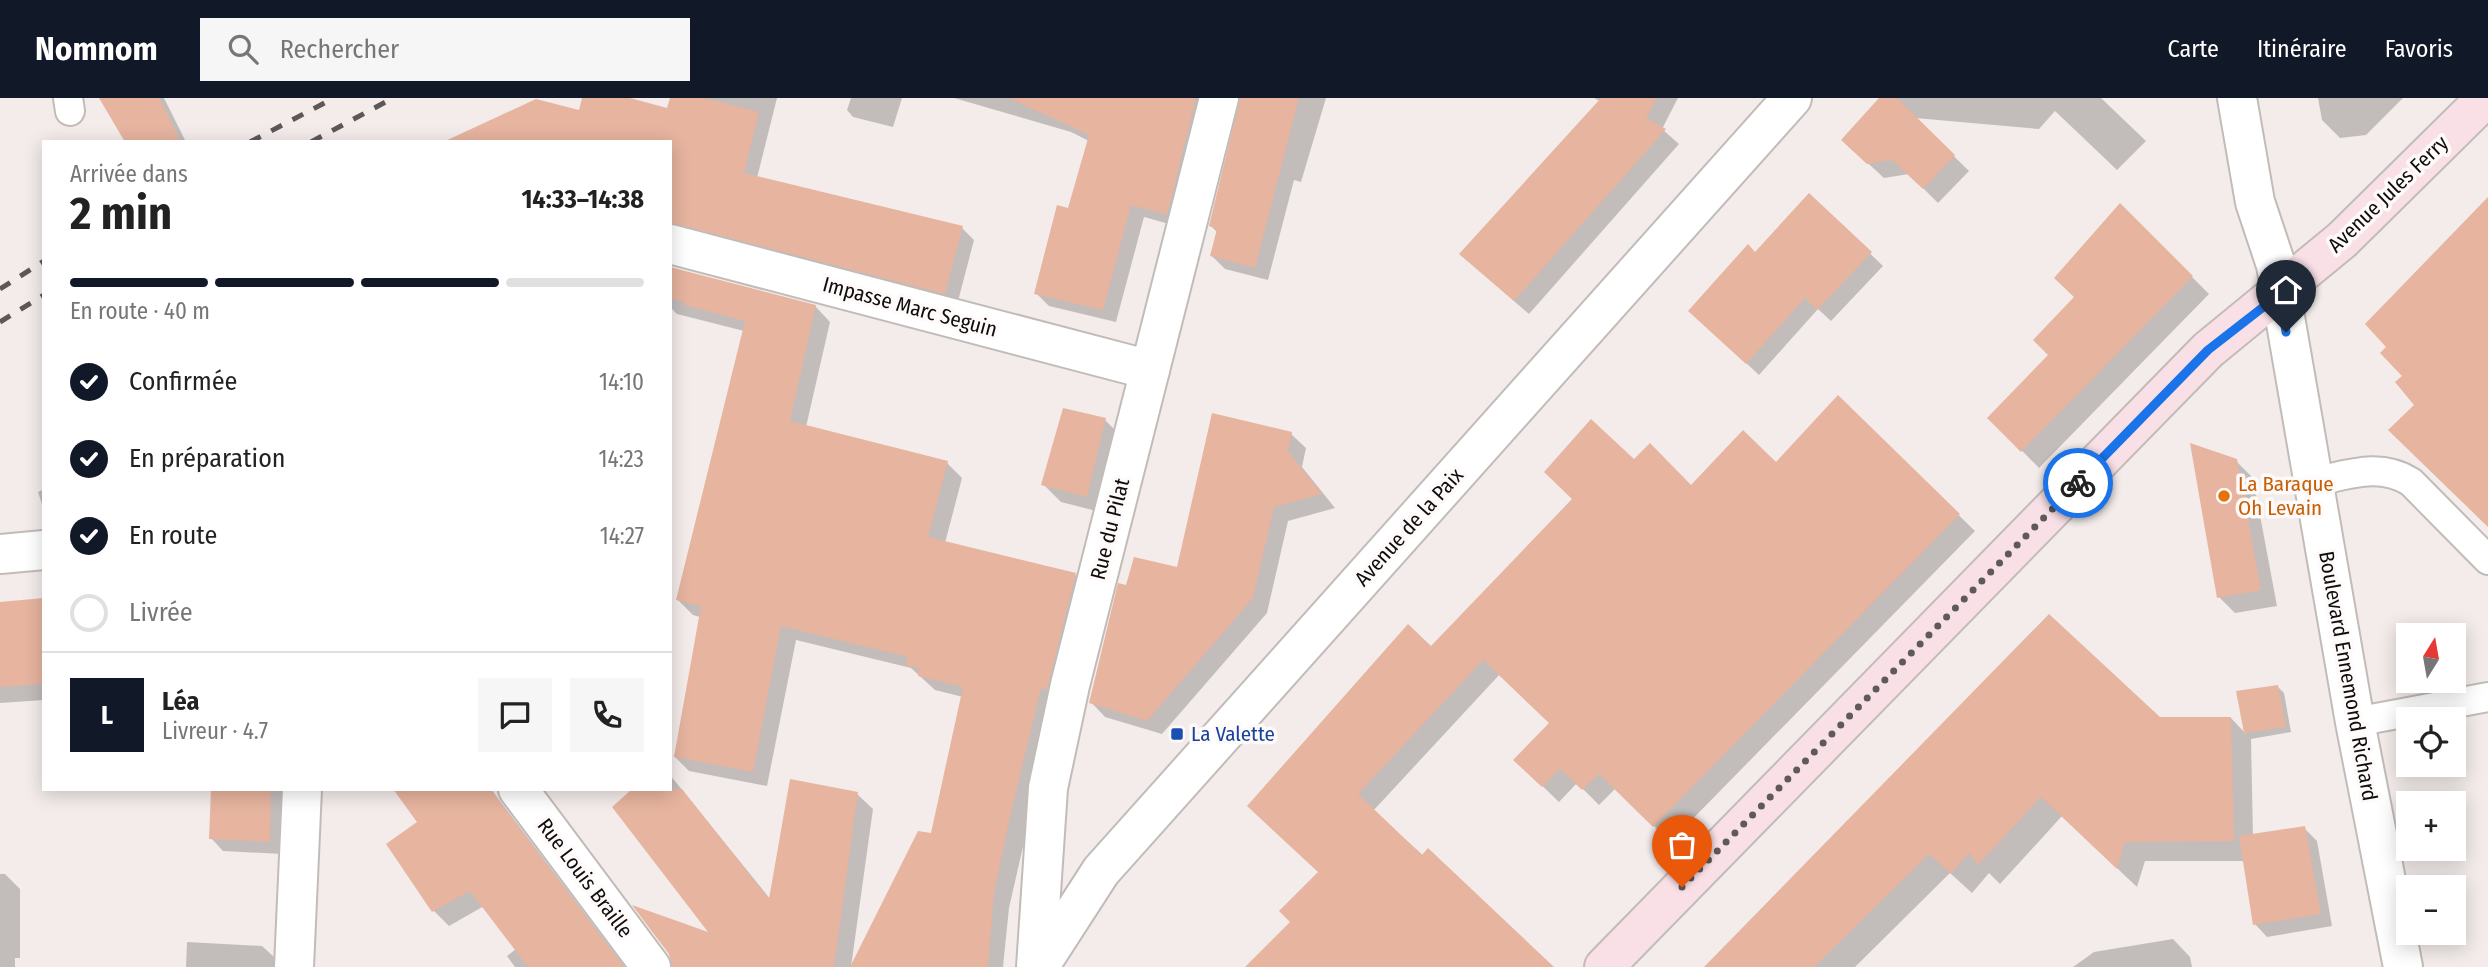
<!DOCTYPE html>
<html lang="fr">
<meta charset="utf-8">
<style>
:root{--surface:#fff;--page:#f6f6f6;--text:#222;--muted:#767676;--line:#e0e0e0;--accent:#111827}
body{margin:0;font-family:"Fira Sans Condensed",sans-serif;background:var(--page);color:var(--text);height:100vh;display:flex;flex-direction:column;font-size:26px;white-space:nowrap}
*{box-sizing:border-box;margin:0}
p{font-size:23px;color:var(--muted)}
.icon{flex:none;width:38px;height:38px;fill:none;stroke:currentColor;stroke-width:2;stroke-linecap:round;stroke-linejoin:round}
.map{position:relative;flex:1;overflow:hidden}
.sheet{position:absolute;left:42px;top:42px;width:630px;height:651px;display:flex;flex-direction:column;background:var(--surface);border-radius:0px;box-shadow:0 4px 18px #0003}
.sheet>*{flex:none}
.needle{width:46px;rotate:11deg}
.buttons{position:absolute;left:2396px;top:525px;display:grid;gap:14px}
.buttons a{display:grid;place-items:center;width:70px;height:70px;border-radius:0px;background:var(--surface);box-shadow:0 4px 18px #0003;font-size:35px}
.pin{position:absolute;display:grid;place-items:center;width:60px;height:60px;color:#fff;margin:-72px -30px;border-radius:50% 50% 50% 0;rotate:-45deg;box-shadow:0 0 7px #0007}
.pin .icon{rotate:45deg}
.courier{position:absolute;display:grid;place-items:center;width:70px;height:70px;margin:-35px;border:5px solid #1a73e8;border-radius:50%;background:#fff;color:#222;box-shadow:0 2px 9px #0007}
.headline em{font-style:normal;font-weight:700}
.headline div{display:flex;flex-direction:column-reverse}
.headline{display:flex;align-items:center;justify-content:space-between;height:119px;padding:0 28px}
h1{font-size:46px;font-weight:700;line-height:52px}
.bar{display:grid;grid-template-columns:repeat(4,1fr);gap:10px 7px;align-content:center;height:84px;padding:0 28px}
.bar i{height:9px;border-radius:5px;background:var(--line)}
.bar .current{background:var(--accent)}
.bar p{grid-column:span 4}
.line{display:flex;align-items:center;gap:18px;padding:0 28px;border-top:2px solid var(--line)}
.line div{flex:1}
.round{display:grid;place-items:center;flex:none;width:74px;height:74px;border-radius:0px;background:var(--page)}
ol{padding:0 28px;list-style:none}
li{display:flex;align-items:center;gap:21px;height:77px}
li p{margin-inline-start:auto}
li .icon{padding:7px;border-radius:50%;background:var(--accent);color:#fff;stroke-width:4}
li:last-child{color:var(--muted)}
li i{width:38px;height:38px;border:4px solid var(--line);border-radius:50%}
header{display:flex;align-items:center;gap:42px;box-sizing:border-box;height:98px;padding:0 35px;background:var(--accent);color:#fff}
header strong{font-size:33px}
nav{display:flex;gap:38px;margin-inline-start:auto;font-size:24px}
.search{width:490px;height:63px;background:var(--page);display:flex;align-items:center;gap:18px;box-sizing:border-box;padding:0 24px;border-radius:0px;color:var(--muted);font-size:26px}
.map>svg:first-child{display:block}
.shadow{fill:#0003}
.building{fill:#e6b49f}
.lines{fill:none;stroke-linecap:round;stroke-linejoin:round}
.service-casing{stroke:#c2bcb9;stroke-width:32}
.minor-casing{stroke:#c2bcb9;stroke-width:42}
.tertiary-casing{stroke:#c2bcb9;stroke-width:42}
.secondary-casing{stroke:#c2bcb9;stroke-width:42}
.service{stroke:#fff;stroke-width:28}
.minor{stroke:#fff;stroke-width:38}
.tertiary{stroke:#fff;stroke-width:38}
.secondary{stroke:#f9dfe6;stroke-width:38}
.rail{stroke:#5b5857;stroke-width:5;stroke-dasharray:12 12;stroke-linecap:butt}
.done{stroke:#5e5a5a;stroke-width:7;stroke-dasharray:0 12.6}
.route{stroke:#1a73e8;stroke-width:9}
.food-dot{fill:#e8710a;stroke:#fefaf9;stroke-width:2.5}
.transit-dot{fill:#1a4fb4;stroke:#fefaf9;stroke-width:2.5}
.labels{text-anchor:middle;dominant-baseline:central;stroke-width:7;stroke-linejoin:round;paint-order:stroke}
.street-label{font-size:21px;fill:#0e0c0c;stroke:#fefaf9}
.food-label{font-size:21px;fill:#c56008;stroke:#fefaf9;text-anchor:start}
.transit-label{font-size:21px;fill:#164399;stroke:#fefaf9;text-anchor:start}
</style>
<header>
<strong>Nomnom</strong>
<div class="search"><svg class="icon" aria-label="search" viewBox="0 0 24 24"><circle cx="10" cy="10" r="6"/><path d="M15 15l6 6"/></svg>Rechercher</div>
<nav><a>Carte</a><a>Itinéraire</a><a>Favoris</a></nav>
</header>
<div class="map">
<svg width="2488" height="869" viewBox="0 0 2488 869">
<rect width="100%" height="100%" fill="#f3ecea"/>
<!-- shadow -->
<g class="shadow">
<polygon points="108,0 164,0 186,44 127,44"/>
<polygon points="584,0 624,0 669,12 672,0 777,0 757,80 962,130 974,142 957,207 686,134 674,122 670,44 580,15"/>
<polygon points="851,0 902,0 893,29 853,19 847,12"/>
<polygon points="954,0 1215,0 1180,129 1144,119 1116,224 1049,208 1036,195 1069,112 1089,43 1071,34"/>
<polygon points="1242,0 1326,0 1301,84 1294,82 1268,182 1225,171 1212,158 1218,135 1211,128"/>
<polygon points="1594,0 1678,0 1662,31 1679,46 1529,216 1476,170 1600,3"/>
<polygon points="1881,0 2101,0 2146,43 2117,72 2055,13 2039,31 1915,20 1969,73 1938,105 1909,76 1884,80 1858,56"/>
<polygon points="2318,0 2403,0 2366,37 2340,40 2322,22"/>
<polygon points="1810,97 1883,168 1831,223 1818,211 1759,277 1703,225 1755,156"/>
<polygon points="2120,107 2209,196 2039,370 1990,320 2050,257"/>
<polygon points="670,172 815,208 830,224 806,329 947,365 962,380 945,445 1075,477 1090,492 1056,604 1009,810 1003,869 852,869 932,737 963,599 935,592 911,570 796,542 767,688 689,673 674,658 693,593 700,519 693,517 678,502 744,233 677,216 670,209"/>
<polygon points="1838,300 1975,433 1670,744 1616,690 1599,707 1577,685 1559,704 1531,677 1551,625 1500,576 1373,713 1549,869 1247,869 1292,824 1320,774 1266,723 1431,551 1634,363 1691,389 1776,367"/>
<polygon points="1105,322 1123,340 1104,415 1061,404 1043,386"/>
<polygon points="1291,336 1306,350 1302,369 1335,410 1288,423 1267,515 1162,636 1105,619 1091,604 1128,489 1178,471"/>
<polygon points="2236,363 2253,380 2277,508 2235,515 2219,499"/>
<polygon points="44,391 44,412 38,394"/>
<polygon points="44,502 44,602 0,605 0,506"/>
<polygon points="2278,589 2284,595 2291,634 2251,641 2253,738 2304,730 2317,743 2332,828 2267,839 2255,826 2244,763 2145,763 2137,789 2062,718 2000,786 1989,775 1972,795 1950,775 1855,869 1706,869 2159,621 2231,620 2246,636 2238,595"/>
<polygon points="670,677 771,802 857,696 873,711 851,869 674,869 713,837 670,691"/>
<polygon points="212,691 284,691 282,756 223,753 211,740"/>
<polygon points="394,691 491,691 625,869 515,869 507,858 516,851 484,808 449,828 434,813 388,746 418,725"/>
<polygon points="0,776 5,776 20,791 20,860 15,860 15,869 0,869"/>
<polygon points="2173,841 2190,859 2192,869 2073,869 2094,854"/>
<polygon points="187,844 262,848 274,859 274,869 186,869"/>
</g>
<!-- building -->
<g class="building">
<polygon points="99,0 159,0 181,44 125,44"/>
<polygon points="582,0 630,0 667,10 670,0 705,0 759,14 744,75 963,128 945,196 670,125 670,44 443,44 536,1 579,12"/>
<polygon points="1009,0 1196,0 1167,117 1131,107 1103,212 1034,196 1057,107 1068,110 1089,37"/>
<polygon points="1240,0 1299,0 1255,170 1210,158 1217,131 1209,128"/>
<polygon points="1601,0 1657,0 1646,20 1666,31 1514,203 1459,156"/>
<polygon points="1879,0 1897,0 1955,57 1923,91 1892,62 1867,66 1841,42"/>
<polygon points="1809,95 1872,154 1817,212 1805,200 1746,266 1688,213 1748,146 1755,154"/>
<polygon points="2488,99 2488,429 2388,332 2414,307 2395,284 2402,278 2380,255 2386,249 2365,226"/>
<polygon points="2120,105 2193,178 2021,354 1987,320 2048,257 2033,242 2074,199 2054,180"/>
<polygon points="670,169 816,207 790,323 948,363 928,439 1076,475 1047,592 1041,590 1009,723 994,795 988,869 850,869 918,733 931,735 963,589 918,578 919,570 905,567 908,559 781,528 753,674 674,659 701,508 676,502 745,223 684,207 684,204 670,200"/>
<polygon points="1838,297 1960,416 1653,729 1599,676 1582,692 1560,671 1542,689 1513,662 1549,625 1483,562 1358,696 1422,757 1428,750 1554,869 1245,869 1290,824 1279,813 1318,774 1247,708 1408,526 1431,548 1572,401 1544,374 1591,321 1634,361 1650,345 1691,387 1743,332 1776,364"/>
<polygon points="1063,310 1106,320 1087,399 1041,387"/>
<polygon points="1212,315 1292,334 1288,353 1322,396 1274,409 1253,500 1147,623 1089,605 1118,485 1126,487 1134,459 1177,469"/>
<polygon points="2190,345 2237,361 2261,492 2217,500"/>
<polygon points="44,500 44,586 0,589 0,504"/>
<polygon points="2049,516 2160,619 2231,619 2234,743 2125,744 2117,771 2041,699 1978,767 1969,755 1951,776 1929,756 1814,869 1704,869"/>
<polygon points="2278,587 2286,629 2244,635 2236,593"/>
<polygon points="790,681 858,694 834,869 672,869 669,856 632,807 708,834 612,709 632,691 682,691 769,801"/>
<polygon points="211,691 271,691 270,744 209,741"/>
<polygon points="393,691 490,691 624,869 528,869 470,793 432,814 386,746 417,724"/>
<polygon points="2305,728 2321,816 2253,827 2239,738"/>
</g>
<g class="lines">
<defs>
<g id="service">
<polyline points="68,0 70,13"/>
<path d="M2313,384C2348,377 2379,364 2411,384L2488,462"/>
<polyline points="2355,624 2488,599"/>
</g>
<g id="minor">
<polyline points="2237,0 2255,104 2276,167 2355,624 2403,869"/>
<polyline points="670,146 1150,272"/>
<polyline points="0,456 44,452"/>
<polyline points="518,691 651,869"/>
<polyline points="294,869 302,691"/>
<polyline points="1039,869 1101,773 1792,0"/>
</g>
<polyline id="tertiary" points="1036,869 1048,690 1070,587 1219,0"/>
<polyline id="secondary" points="1604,869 2208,252 2342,142 2486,0"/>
</defs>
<!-- service casing -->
<use href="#service" class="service-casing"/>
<!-- minor casing -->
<use href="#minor" class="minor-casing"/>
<!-- tertiary casing -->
<use href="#tertiary" class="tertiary-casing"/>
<!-- secondary casing -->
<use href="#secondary" class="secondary-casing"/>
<!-- service -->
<use href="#service" class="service"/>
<!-- minor -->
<use href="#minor" class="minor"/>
<!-- tertiary -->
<use href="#tertiary" class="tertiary"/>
<!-- secondary -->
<use href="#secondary" class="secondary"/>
<!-- rail -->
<g class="rail">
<polyline points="250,44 334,0"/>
<polyline points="311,44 393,0"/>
<polyline points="0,191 44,163"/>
<polyline points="0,224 44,197"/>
</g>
</g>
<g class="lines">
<!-- done -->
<polyline class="done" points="1682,789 2078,385"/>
<!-- route -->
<polyline class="route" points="2078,385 2208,252 2280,196 2286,234"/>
</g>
<!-- markers -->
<circle class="food-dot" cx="2224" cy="398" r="7"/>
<rect class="transit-dot" x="1170" y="629" width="14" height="14" rx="3.5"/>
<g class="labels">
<!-- street labels -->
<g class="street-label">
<text transform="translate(2388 96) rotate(-44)">Avenue Jules Ferry</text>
<text transform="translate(910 209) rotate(15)">Impasse Marc Seguin</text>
<text transform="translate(1409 429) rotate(-48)">Avenue de la Paix</text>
<text transform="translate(1110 431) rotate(-76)">Rue du Pilat</text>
<text transform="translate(2348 578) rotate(80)">Boulevard Ennemond Richard</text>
<text transform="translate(585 780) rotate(53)">Rue Louis Braille</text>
</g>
<!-- food labels -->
<g class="food-label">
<text x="2238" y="386">La Baraque<tspan x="2238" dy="24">Oh Levain</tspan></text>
</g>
<!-- transit labels -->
<g class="transit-label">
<text x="1191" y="636">La Valette</text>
</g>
</g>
</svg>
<div class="buttons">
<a><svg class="needle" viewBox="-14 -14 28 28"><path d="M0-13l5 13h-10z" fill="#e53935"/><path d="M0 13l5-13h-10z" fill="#767676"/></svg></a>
<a><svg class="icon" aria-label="locate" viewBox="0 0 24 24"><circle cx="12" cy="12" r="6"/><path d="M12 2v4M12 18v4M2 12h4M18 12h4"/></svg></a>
<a>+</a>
<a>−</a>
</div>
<div class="pin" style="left:1682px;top:789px;background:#ea580c"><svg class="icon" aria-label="bag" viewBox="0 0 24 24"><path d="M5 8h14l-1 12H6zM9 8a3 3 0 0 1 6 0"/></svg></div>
<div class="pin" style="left:2286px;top:234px;background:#1f2937"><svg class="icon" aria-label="home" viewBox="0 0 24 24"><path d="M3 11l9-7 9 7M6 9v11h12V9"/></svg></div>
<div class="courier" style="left:2078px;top:385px"><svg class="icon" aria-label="bike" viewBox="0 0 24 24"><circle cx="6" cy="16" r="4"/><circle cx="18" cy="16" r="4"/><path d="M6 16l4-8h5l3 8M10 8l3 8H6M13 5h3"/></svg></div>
<section class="sheet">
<div class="headline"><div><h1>2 min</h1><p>Arrivée dans</p></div><em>14:33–14:38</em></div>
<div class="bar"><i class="current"></i><i class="current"></i><i class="current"></i><i></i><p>En route · 40 m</p></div>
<ol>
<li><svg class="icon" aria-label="check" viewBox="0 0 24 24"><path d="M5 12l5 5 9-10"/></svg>Confirmée<p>14:10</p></li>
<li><svg class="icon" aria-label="check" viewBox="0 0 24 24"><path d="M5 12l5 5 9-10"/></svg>En préparation<p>14:23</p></li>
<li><svg class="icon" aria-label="check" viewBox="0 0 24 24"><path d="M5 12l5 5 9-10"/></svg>En route<p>14:27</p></li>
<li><i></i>Livrée</li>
</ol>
<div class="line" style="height:126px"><b class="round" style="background:var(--accent);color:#fff">L</b><div><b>Léa</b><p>Livreur · 4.7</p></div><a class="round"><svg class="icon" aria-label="chat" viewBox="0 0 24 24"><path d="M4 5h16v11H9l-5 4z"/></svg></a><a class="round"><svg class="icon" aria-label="phone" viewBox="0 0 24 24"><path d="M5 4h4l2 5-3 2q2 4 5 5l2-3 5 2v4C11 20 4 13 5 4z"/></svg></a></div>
</section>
</div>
